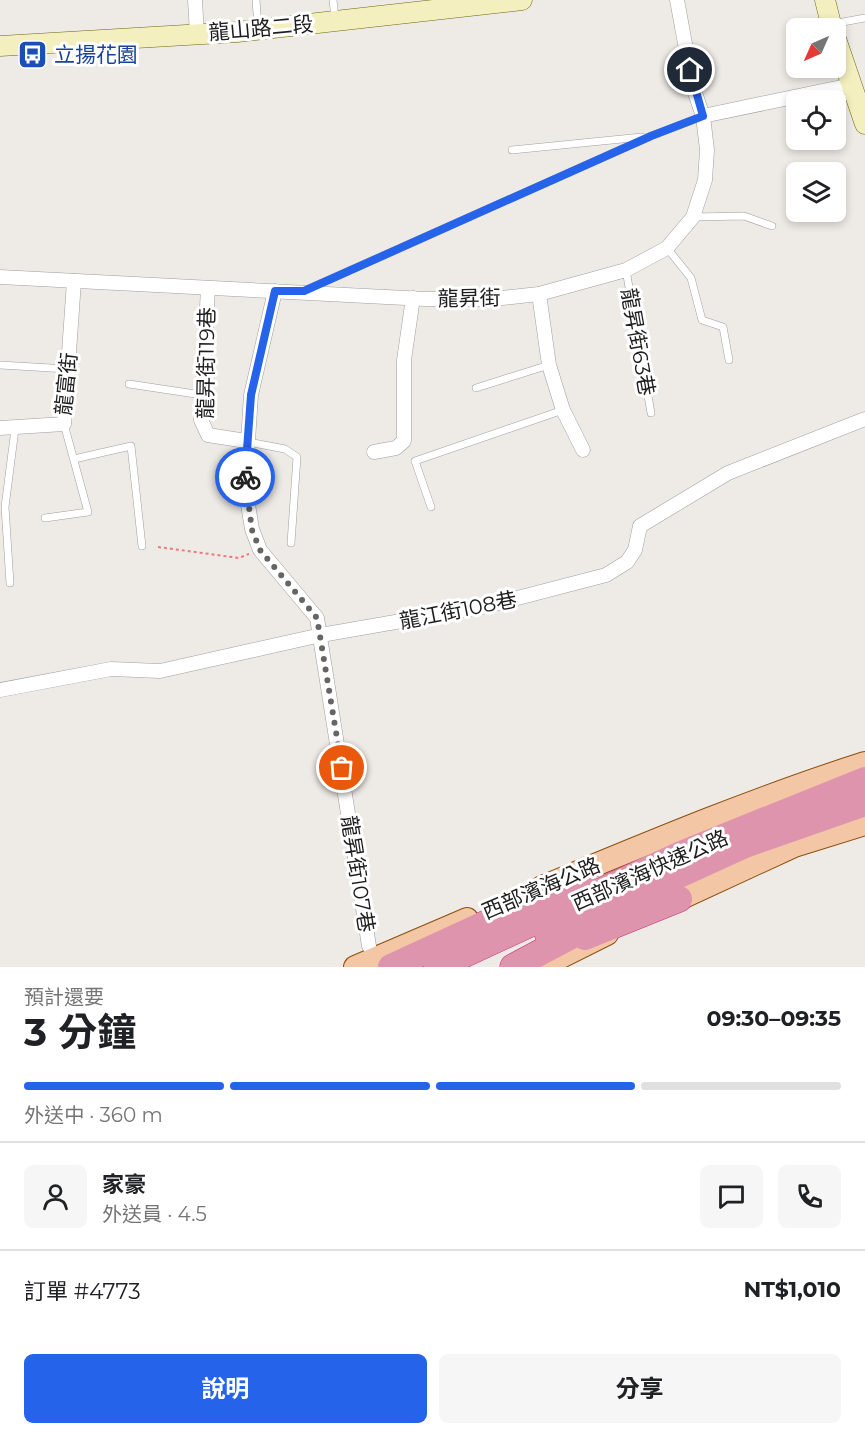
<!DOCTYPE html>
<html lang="zh-TW">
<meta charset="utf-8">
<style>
:root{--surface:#fff;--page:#f6f6f6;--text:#202124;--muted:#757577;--line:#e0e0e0;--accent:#2563eb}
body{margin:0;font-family:Montserrat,"Noto Sans TC",sans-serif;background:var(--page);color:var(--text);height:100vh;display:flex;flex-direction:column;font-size:22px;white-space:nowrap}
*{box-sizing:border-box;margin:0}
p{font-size:20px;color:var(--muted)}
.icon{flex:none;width:33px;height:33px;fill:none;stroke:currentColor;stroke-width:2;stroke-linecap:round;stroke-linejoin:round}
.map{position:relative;height:967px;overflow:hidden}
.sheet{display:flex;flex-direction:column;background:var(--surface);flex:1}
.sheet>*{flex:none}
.needle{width:39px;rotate:225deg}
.buttons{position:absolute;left:786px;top:18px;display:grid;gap:12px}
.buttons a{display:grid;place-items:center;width:60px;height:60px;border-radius:9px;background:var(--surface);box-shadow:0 3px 9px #0003;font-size:30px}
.pin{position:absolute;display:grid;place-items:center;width:51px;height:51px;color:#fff;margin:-26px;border:3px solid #fff;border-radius:50%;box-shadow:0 2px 6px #0007}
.courier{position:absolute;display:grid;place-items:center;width:60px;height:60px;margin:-30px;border:4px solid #2563eb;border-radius:50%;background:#fff;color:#222;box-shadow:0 2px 8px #0007}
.headline em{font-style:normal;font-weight:700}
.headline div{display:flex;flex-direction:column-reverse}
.headline{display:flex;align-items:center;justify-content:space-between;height:102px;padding:0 24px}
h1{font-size:39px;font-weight:700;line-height:45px}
.bar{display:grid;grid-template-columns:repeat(4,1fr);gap:9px 6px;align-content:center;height:72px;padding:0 24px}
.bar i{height:8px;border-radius:4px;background:var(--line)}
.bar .selected{background:var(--accent)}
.bar p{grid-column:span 4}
.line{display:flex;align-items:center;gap:15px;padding:0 24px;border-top:2px solid var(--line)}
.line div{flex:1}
.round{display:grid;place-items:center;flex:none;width:63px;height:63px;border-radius:9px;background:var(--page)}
.cta{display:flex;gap:12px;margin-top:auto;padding:12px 24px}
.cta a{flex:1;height:69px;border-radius:9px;background:var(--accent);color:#fff;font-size:24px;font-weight:700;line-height:69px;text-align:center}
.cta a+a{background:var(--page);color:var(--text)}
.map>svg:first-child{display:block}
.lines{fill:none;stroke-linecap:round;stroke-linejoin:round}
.lane-casing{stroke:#9f9f9f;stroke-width:8}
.street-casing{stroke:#9f9f9f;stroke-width:15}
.secondary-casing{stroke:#6c690f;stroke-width:21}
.primary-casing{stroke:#8b4f0e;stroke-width:24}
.highway-casing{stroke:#cb347e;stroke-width:27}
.path{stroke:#ed787d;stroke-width:2;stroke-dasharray:3 3;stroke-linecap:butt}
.lane{stroke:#fff;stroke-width:7}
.street{stroke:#fff;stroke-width:14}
.secondary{stroke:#f4efbe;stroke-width:20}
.primary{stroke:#f3c6a6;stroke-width:22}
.highway{stroke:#df94ad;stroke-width:26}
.done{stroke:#676564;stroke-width:6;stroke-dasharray:0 10.8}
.route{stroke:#2563eb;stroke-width:8}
.labels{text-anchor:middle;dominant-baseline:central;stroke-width:6;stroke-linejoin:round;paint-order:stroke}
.street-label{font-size:21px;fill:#1e1e1e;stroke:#fff}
.transit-label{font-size:21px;fill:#164399;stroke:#fff;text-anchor:start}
</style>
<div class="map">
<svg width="865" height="967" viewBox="0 0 865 967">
<rect width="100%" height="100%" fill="#eeeae6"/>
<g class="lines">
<defs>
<g id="lane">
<polyline points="256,0 258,27"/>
<polyline points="333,0 335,18"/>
<polyline points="832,24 865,18"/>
<polyline points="512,150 642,137"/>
<polyline points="693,217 744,216 772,226"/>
<polyline points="667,248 691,278 702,320 723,327 729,360"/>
<polyline points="626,270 651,413"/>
<polyline points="306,290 651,136 703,116"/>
<polyline points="0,365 68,369"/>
<polyline points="129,384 202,395"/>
<polyline points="476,388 549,365"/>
<polyline points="248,442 285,449 297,457 291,543"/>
<polyline points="74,459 131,446 142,546"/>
<polyline points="431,507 415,461 563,410"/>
<polyline points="45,518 88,512 64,424"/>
<polyline points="10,583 5,507 15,429"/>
</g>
<g id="street">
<polyline points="195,0 197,34"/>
<polyline points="703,116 851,85"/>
<polyline points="0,277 425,299 493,299 539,294 626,270 667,248 693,217 705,180 707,150 703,116 693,87 677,0"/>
<polyline points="208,288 201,420 208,435 246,441"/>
<polyline points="275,291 251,395 245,486 252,529 260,550 317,618 369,946"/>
<polyline points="539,294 549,365 563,410 583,450"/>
<polyline points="0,428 64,424 74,281"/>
<polyline points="374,452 396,448 404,441 404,360 413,298"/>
<polyline points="0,690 111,669 160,671 321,635 487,606 606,575 627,562 635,550 640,526 728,473 865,419"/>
</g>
<g id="secondary">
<polyline points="825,0 832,28"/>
<polyline points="836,39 865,124"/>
<polyline points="0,46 237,32 522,0"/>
</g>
<g id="primary">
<path d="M542,887C648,843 755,798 865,763"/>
<polyline points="664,906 794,846 865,824"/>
<polyline points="355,967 467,919"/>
<polyline points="541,967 607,934"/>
</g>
<g id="highway">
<polyline points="548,935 745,845 865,803"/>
<polyline points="585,937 679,899"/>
<polyline points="391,967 539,899 583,885"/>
<polyline points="437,967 681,854 865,780"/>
<polyline points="513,967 573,935"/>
</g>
</defs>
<!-- lane casing -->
<use href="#lane" class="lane-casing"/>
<!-- street casing -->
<use href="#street" class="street-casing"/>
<!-- secondary casing -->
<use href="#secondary" class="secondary-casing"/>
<!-- primary casing -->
<use href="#primary" class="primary-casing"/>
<!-- highway casing -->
<use href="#highway" class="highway-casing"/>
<!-- path -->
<polyline class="path" points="158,547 239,558 249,554"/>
<!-- lane -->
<use href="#lane" class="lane"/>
<!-- street -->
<use href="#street" class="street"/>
<!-- secondary -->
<use href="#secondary" class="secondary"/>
<!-- primary -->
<use href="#primary" class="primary"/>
<!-- highway -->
<use href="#highway" class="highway"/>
</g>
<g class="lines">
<!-- done -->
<polyline class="done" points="245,477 252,530 260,550 317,618 342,768"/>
<!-- route -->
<polyline class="route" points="245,477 251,395 275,291 304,291 651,136 703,116 690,70"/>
</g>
<!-- icons -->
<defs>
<symbol id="bus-square" viewBox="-11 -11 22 22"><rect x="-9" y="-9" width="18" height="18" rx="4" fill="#1a4fb4" stroke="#fff"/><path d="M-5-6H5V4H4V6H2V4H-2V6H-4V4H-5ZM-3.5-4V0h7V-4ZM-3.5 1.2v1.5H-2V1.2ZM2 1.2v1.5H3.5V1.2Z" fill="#fff"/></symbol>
</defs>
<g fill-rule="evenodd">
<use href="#bus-square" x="16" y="38" width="33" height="33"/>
</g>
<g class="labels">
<!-- street labels -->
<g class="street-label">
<text transform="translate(261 28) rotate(-5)">龍山路二段</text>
<text transform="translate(469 298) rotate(-1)">龍昇街</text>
<text transform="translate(638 342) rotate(80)">龍昇街63巷</text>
<text transform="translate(206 363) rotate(-89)">龍昇街119巷</text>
<text transform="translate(66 384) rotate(-84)">龍富街</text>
<text transform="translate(458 610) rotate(-11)">龍江街108巷</text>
<text transform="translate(650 870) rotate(-24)">西部濱海快速公路</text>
<text transform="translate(358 874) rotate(81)">龍昇街107巷</text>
<text transform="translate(541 888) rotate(-23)">西部濱海公路</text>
</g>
<!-- transit labels -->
<g class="transit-label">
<text x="54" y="54">立揚花園</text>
</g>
</g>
</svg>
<div class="buttons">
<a><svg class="needle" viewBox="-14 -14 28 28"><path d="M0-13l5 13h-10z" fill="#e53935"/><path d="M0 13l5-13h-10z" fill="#757577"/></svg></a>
<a><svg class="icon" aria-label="locate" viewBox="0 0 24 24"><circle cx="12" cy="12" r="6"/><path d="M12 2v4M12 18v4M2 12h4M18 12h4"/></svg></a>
<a><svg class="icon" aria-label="layers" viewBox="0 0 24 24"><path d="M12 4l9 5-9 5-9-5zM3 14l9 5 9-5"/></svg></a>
</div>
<div class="pin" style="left:342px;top:768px;background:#ea580c"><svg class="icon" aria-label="bag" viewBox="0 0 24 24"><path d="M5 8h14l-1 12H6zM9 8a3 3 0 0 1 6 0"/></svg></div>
<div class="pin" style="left:690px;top:70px;background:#1f2937"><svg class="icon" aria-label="home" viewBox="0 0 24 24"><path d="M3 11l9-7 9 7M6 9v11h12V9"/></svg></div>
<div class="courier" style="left:245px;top:477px"><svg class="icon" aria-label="bike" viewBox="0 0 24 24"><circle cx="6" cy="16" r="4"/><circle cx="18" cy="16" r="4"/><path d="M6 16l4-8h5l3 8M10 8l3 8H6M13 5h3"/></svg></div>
</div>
<section class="sheet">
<div class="headline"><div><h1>3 分鐘</h1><p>預計還要</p></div><em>09:30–09:35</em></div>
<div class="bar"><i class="selected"></i><i class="selected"></i><i class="selected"></i><i></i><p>外送中 · 360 m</p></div>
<div class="line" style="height:108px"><a class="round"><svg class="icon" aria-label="person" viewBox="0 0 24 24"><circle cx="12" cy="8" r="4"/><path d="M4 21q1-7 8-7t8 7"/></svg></a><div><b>家豪</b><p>外送員 · 4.5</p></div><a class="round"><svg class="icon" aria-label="chat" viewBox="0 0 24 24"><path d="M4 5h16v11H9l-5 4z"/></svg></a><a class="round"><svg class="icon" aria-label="phone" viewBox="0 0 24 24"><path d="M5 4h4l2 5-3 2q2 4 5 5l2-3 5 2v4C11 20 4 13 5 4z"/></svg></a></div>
<div class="line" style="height:78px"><div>訂單 #4773</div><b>NT$1,010</b></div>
<div class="cta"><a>說明</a><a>分享</a></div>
</section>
